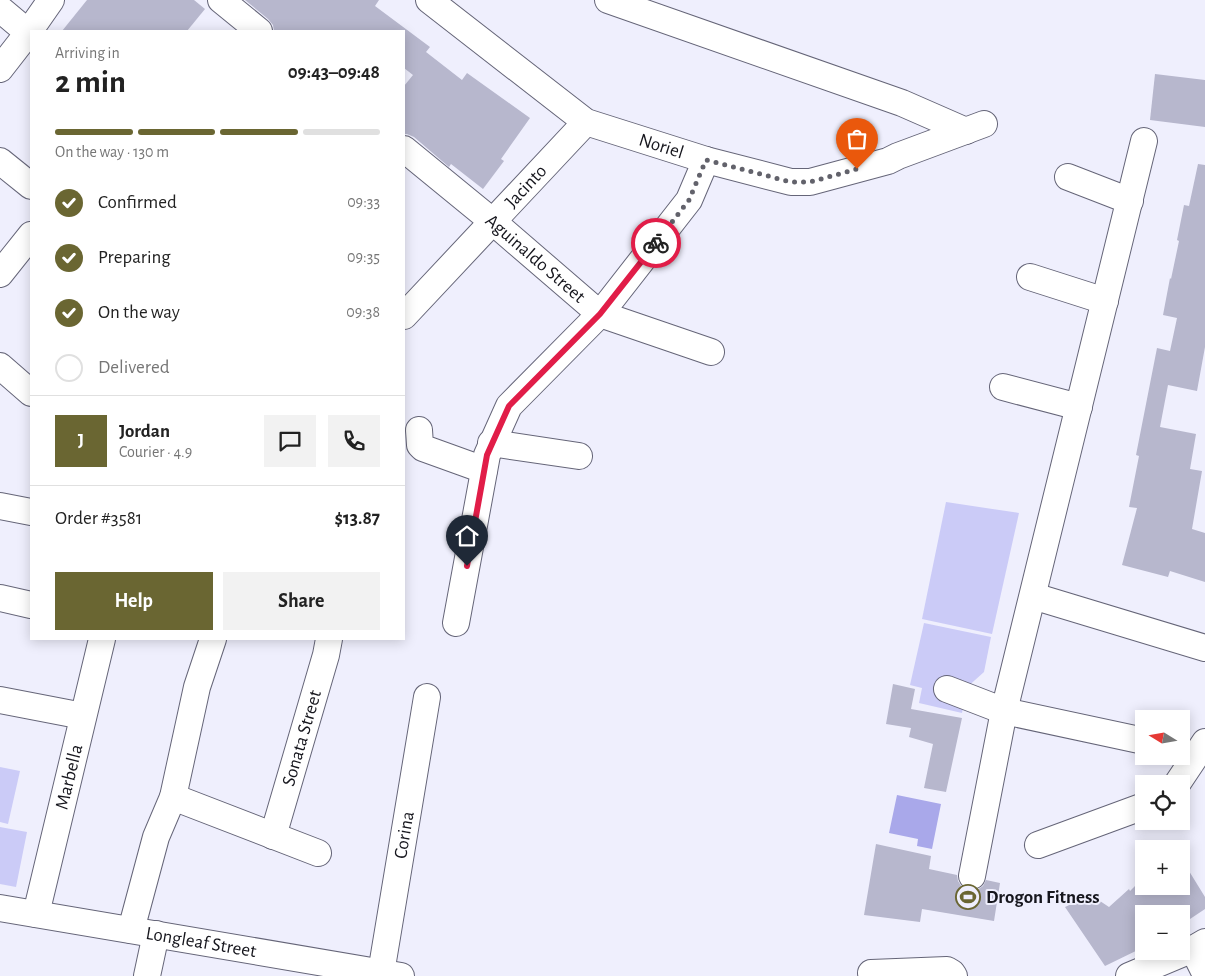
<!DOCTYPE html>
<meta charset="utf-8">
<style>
:root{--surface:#fff;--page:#f2f2f2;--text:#222;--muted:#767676;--line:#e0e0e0;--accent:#6a6632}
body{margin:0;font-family:"Alegreya Sans",sans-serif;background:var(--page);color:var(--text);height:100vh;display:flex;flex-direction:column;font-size:19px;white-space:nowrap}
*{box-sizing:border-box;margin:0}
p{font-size:16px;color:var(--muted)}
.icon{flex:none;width:28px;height:28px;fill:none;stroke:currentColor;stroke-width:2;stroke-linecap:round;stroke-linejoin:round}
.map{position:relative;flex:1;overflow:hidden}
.panel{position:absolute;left:30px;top:30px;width:375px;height:610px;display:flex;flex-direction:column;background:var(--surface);border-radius:0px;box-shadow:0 2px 12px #0003}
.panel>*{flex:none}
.needle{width:32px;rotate:281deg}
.buttons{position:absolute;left:1135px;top:710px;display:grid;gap:10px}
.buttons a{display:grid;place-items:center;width:55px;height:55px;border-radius:0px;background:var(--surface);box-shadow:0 2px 12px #0003;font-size:25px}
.pin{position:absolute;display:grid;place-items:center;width:42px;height:42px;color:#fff;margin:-51px -21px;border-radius:50% 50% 50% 0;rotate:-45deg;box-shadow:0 0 5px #0007}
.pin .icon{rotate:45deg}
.courier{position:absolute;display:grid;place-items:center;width:50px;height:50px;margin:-25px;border:4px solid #e11d48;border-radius:50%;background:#fff;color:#222;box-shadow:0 1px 6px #0007}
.summary em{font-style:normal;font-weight:700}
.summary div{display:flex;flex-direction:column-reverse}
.summary{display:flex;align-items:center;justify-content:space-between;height:85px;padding:0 25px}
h1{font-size:32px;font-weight:700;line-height:38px}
.bar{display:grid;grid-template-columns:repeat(4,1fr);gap:8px 5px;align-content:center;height:60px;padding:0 25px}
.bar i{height:6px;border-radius:4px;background:var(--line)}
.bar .active{background:var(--accent)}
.bar p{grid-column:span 4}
.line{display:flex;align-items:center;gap:12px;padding:0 25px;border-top:1px solid var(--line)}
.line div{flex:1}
.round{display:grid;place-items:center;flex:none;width:52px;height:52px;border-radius:0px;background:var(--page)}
ol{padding:0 25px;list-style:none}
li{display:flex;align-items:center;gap:15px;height:55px}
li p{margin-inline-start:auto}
li .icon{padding:5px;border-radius:50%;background:var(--accent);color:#fff;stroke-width:4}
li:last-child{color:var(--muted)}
li i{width:28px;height:28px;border:2px solid var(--line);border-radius:50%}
.action{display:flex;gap:10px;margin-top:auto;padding:10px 25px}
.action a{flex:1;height:58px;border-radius:0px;background:var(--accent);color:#fff;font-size:20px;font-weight:700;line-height:58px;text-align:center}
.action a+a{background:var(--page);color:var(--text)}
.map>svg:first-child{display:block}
.green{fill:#cbcbf7}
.water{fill:#a9a8ea}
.building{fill:#b7b7cd}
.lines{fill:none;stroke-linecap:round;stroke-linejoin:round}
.minor-casing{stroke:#656578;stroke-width:28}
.minor{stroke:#fff;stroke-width:26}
.done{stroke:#62626b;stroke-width:5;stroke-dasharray:0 9}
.route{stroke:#e11d48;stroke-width:6}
.labels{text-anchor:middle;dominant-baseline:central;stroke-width:4;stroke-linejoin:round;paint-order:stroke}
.street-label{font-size:19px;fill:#16161d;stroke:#efeffd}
.poi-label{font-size:19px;font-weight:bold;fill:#16161d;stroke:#efeffd;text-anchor:start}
</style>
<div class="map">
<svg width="1205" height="976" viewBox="0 0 1205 976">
<rect width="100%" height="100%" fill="#efeffd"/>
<!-- green -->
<g class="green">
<polygon points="946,502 1019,513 992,634 922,619"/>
<polygon points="924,623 991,637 984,672 965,689 964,702 962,713 919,703 922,688 910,685"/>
<polygon points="0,767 20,771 8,824 0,822"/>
<polygon points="0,827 27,832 16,887 0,884"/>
</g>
<!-- water -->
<polygon class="water" points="897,795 941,804 932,849 917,846 918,839 889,833"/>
<!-- building -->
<g class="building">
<polygon points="87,0 194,0 205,9 187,31 62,31"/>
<polygon points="245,0 379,0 375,6 430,47 426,52 462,80 467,73 530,118 501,159 504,161 483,189 451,164 449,167 414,137 407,134 404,134 404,86 413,75 404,68 404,31 274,31 273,25 268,19"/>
<polygon points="1155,74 1205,80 1205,127 1150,120"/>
<polygon points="1198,164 1205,165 1205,347 1197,391 1168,385 1160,427 1196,434 1190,469 1202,471 1192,529 1205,533 1205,582 1170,571 1168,577 1122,565 1137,508 1129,507 1139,456 1136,455 1157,348 1170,351 1177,318 1163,315 1170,278 1171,279 1179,241 1177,240 1184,205 1189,206"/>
<polygon points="893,684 915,689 911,709 962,718 946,792 924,788 933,744 909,737 911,728 886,724"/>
<polygon points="876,844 931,856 929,869 957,875 958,881 962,887 969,891 977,890 983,886 986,880 1000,883 994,921 922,909 920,922 864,915"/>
<polygon points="1181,858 1205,897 1205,909 1184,923 1181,919 1181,914 1144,914 1144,947 1105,966 1065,907 1091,895 1109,907 1129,889 1130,891 1135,886 1181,886"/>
</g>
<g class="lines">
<defs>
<g id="minor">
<polyline points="221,0 259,31"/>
<path id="s1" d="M429,0L586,122L706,160L791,182H810L888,161L898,156L984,124"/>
<polyline points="608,0 902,103 966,131"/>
<polyline points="0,9 31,35"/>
<polyline points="0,69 28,33 51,0"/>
<path id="s2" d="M404,149L492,221L600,314L711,352"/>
<polyline points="0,161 31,186"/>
<polyline points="1068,177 1130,201"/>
<polyline points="0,274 31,235"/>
<polyline points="1030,277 1105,301"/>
<path id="s3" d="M404,316L586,122"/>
<polyline points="0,366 31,393"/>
<polyline points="1003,387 1079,407"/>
<polyline points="419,430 420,445 423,448 484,470"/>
<polyline points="491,443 579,456"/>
<polyline points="0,506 31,512"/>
<polyline points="1033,596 1205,648"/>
<polyline points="0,598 31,605"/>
<polyline points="456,623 487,455 509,406 600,314 689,200 706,160"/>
<polyline points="947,689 1004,711 1144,741"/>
<polyline points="0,700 83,716"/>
<polyline points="1177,784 1205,742"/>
<polyline points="173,797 318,853"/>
<path id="s4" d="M273,836L326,655L329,639"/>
<polyline points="1038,845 1144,806"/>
<polyline points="972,876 1004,711 1144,141"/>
<path id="s5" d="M0,908L401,976"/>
<path id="s6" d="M36,914L102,639"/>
<polyline points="131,930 156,837 173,797 197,687 213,639"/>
<polyline points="1193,949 1205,973"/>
<path id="s7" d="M381,973L427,697"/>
<polyline points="871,973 947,970 952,973 954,976"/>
<polyline points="147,976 156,934"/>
<polyline points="1129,976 1193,949 1205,942"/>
</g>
</defs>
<!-- minor casing -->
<use href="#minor" class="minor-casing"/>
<!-- minor -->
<use href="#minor" class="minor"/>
</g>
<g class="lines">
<!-- done -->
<polyline class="done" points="656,243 689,200 706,160 791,182 810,182 857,169"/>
<!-- route -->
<polyline class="route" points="467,566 487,455 509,406 600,314 656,243"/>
</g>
<!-- icons -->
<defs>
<symbol id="stadium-ring" viewBox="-11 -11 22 22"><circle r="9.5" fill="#efeffd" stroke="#6a6632" stroke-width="1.5"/><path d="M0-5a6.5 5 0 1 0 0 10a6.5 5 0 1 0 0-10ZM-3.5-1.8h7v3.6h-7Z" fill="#6a6632"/></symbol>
</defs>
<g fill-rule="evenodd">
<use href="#stadium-ring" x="954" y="883" width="28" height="28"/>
</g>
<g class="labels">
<!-- street labels -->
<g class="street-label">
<text stroke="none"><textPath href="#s1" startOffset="278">Noriel</textPath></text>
<text stroke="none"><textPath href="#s3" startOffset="178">Jacinto</textPath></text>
<text stroke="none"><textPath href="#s2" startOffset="171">Aguinaldo Street</textPath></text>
<text stroke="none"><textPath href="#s4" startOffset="102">Sonata Street</textPath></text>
<text stroke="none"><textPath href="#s6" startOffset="141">Marbella</textPath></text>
<text stroke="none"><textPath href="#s7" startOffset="140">Corina</textPath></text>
<text stroke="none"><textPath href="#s5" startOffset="204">Longleaf Street</textPath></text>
</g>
<!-- poi labels -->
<g class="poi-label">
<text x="986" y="897">Drogon Fitness</text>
</g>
</g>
</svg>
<div class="buttons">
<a><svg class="needle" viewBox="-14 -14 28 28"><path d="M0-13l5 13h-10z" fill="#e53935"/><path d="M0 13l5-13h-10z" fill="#767676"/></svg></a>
<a><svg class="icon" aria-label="locate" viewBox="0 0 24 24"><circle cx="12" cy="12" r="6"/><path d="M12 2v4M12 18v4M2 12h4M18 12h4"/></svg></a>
<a>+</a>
<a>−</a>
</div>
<div class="pin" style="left:857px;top:169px;background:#ea580c"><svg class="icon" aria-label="bag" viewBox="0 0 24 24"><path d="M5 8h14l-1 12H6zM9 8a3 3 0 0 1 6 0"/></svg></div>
<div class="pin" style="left:467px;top:566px;background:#1f2937"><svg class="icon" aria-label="home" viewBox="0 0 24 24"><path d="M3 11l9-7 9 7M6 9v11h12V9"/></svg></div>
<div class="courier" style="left:656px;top:243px"><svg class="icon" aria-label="bike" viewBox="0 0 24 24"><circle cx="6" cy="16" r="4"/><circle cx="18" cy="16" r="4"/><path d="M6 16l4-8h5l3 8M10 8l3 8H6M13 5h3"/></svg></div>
<section class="panel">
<div class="summary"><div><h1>2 min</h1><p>Arriving in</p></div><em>09:43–09:48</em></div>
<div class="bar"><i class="active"></i><i class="active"></i><i class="active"></i><i></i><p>On the way · 130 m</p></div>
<ol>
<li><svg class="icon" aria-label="check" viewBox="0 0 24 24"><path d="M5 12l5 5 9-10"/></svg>Confirmed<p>09:33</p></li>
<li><svg class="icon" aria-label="check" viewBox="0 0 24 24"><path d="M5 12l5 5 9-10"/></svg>Preparing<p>09:35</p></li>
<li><svg class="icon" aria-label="check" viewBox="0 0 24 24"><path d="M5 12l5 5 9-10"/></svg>On the way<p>09:38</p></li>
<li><i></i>Delivered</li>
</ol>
<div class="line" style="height:90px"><b class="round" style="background:var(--accent);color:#fff">J</b><div><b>Jordan</b><p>Courier · 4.9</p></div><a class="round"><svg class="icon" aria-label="chat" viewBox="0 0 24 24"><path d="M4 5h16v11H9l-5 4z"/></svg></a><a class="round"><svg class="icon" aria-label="phone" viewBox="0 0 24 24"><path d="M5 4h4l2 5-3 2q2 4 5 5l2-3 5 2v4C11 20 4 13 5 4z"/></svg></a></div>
<div class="line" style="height:65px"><div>Order #3581</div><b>$13.87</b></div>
<div class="action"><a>Help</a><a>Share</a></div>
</section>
</div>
